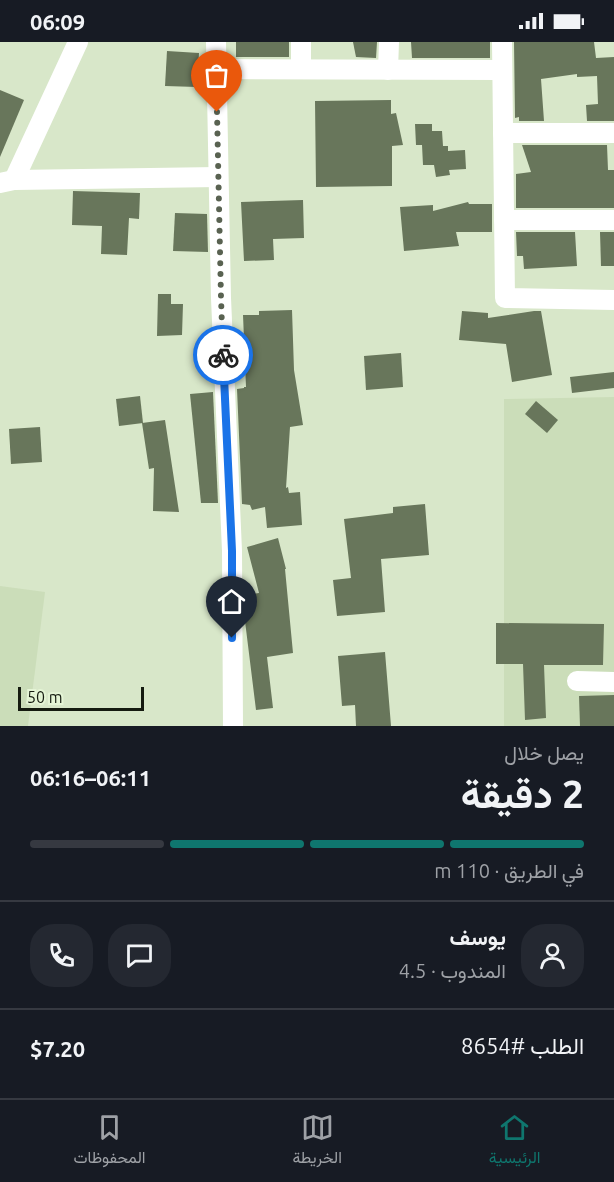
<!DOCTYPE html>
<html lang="ar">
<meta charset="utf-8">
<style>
:root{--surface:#171b24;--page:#242831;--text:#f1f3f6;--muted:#9ea1a6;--line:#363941;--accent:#0f766e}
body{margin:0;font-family:Ubuntu,Vazirmatn,sans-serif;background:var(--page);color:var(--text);direction:rtl;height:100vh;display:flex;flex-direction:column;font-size:22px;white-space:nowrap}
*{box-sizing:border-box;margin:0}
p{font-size:20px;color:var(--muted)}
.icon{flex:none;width:33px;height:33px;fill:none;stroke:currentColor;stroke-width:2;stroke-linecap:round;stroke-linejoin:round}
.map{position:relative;height:684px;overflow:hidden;direction:ltr}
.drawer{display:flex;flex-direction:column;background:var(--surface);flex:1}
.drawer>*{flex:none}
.scale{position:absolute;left:18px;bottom:15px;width:126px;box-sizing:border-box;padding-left:6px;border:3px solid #151b10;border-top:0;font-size:16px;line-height:21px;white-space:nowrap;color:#151b10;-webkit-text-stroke:4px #e5f5d6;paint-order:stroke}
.pin{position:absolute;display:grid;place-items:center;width:51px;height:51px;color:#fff;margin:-62px -26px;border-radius:50% 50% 50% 0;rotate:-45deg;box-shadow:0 0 6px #0007}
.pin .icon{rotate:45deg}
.courier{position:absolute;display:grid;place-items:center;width:60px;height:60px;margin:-30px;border:4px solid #1a73e8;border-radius:50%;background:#fff;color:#222;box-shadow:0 2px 8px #0007}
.summary em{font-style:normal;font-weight:700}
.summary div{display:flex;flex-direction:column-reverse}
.summary{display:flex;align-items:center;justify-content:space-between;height:102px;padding:0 30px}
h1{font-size:39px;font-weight:700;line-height:45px}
.bar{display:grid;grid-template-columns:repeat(4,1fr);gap:9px 6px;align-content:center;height:72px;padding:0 30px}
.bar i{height:8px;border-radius:4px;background:var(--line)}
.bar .current{background:var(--accent)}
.bar p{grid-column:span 4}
.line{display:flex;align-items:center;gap:15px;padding:0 30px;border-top:2px solid var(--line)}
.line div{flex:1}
.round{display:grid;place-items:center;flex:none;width:63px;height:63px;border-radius:24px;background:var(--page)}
.status{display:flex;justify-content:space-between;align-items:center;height:42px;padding:0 30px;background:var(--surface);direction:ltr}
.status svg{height:16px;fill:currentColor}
.tab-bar{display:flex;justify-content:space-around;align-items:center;height:84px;border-top:2px solid var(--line);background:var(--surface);font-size:16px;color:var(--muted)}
.tab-bar a{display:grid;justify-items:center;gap:3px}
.tab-bar .current{color:var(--accent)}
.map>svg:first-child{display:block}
.built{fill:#cbddb9}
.building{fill:#68765b}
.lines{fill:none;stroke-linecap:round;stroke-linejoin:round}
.minor{stroke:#fff;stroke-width:20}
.done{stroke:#596251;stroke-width:6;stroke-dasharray:0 10.8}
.route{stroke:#1a73e8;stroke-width:8}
</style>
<div class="status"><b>06:09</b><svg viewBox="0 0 49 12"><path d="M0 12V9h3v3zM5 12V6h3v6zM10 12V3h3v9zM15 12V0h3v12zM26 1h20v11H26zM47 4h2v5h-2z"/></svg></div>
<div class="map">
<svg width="614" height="684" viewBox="0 0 614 684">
<rect width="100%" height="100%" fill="#d8e7c9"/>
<!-- built -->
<g class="built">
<polygon points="614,355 614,684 504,684 504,357"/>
<polygon points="0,544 45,550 28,684 0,684"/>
</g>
<!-- building -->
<g class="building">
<rect x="236" y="0" width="53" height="15"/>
<polygon points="353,0 377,0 376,16 356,15"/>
<polygon points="411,0 490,0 490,16 412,16"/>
<polygon points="514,0 594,0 596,16 614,15 614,79 587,79 586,63 598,62 597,34 577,35 577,32 541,37 544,79 519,79 519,75 515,76"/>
<polygon points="167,9 199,11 197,45 165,44"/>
<polygon points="0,48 24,58 0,115"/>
<polygon points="391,58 391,72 396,71 403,103 392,104 392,144 316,145 315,59"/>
<polygon points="415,82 432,82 432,89 442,89 443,104 448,104 448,109 465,108 466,127 449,128 450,133 436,135 434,123 423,123 422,103 416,103"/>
<polygon points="522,103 607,103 608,128 614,128 614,166 516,166 516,132 531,130"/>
<polygon points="73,149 140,151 139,177 129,176 127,213 101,212 102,184 72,183"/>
<polygon points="303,158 304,196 273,197 274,218 244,219 241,160"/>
<polygon points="468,160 469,162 492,162 492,190 456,190 459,204 404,209 400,165 433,163 433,169"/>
<polygon points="175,171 207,172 208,210 173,209"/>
<polygon points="516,190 575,190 577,224 524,227 523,214 517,214"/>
<polygon points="600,190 614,190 614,224 601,224"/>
<polygon points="158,252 171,252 171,262 183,262 182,293 157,294"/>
<polygon points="292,268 294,328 303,383 290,385 286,446 288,445 289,451 300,450 302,483 267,486 265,465 252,468 250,463 242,462 237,347 244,346 244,345 246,345 243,273 259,273 259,269"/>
<polygon points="462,269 488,271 488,276 534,269 541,269 552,333 512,340 506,302 459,298"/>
<polygon points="401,311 403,345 366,348 364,314"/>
<polygon points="614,330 614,346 572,351 570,335"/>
<polygon points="213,350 218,461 201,461 190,352"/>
<polygon points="140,354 143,381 119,384 116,357"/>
<polygon points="536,359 558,378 547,391 525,372"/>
<polygon points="165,378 179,470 153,469 154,426 149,427 142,381"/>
<polygon points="40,385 42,420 11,422 9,387"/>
<polygon points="425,462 429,513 381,517 385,570 337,574 333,538 351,536 344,477 393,471 393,465"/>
<polygon points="278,496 286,527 285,527 293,611 267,615 273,666 256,668 244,571 244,553 259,551 247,505"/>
<polygon points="496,581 604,582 603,623 544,623 546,676 525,678 523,622 496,622"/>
<polygon points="385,610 391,684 356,684 355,663 342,664 338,614"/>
<polygon points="614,653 614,684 580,684 579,654"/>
</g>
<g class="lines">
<!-- minor -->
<g class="minor">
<polyline points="216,0 221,256 232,509 233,684"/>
<polyline points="502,0 505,256 614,258"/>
<polyline points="216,27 502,28"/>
<polyline points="301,27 301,0"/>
<polyline points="388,28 389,0"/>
<polyline points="503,91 614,91"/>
<polyline points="14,138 78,0"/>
<polyline points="0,141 14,138 218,135"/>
<polyline points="504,178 614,178"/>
<polyline points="577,639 614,640"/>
</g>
</g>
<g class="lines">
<!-- done -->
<polyline class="done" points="217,70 221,256 223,313"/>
<!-- route -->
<polyline class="route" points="223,313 232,509 232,596"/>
</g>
</svg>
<div class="scale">50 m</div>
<div class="pin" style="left:217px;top:70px;background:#ea580c"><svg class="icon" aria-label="bag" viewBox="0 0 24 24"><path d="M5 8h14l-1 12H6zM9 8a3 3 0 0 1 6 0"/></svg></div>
<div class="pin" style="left:232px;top:596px;background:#1f2937"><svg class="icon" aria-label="home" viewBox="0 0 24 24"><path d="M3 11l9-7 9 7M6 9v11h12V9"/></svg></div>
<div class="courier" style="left:223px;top:313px"><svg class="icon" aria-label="bike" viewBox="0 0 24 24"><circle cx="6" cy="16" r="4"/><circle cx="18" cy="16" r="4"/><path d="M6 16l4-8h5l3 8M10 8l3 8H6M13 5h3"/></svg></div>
</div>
<section class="drawer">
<div class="summary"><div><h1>2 دقيقة</h1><p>يصل خلال</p></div><em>06:11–06:16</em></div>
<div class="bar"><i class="current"></i><i class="current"></i><i class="current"></i><i></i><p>في الطريق · 110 m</p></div>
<div class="line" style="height:108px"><a class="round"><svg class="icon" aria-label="person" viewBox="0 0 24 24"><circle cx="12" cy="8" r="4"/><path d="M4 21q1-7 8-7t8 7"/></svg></a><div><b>يوسف</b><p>المندوب · 4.5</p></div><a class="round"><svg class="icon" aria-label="chat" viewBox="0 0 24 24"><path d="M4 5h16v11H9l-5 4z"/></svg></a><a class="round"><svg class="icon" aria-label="phone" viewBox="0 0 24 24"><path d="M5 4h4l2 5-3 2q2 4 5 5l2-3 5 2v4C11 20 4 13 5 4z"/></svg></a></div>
<div class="line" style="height:78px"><div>الطلب #8654</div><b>$7.20</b></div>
</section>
<nav class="tab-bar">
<a class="current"><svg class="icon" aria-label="home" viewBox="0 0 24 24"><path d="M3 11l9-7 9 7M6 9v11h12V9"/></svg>الرئيسية</a>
<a><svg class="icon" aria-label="map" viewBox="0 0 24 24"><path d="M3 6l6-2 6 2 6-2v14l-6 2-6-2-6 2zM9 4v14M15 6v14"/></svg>الخريطة</a>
<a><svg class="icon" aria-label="saved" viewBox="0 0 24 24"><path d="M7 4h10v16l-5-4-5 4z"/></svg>المحفوظات</a>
</nav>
